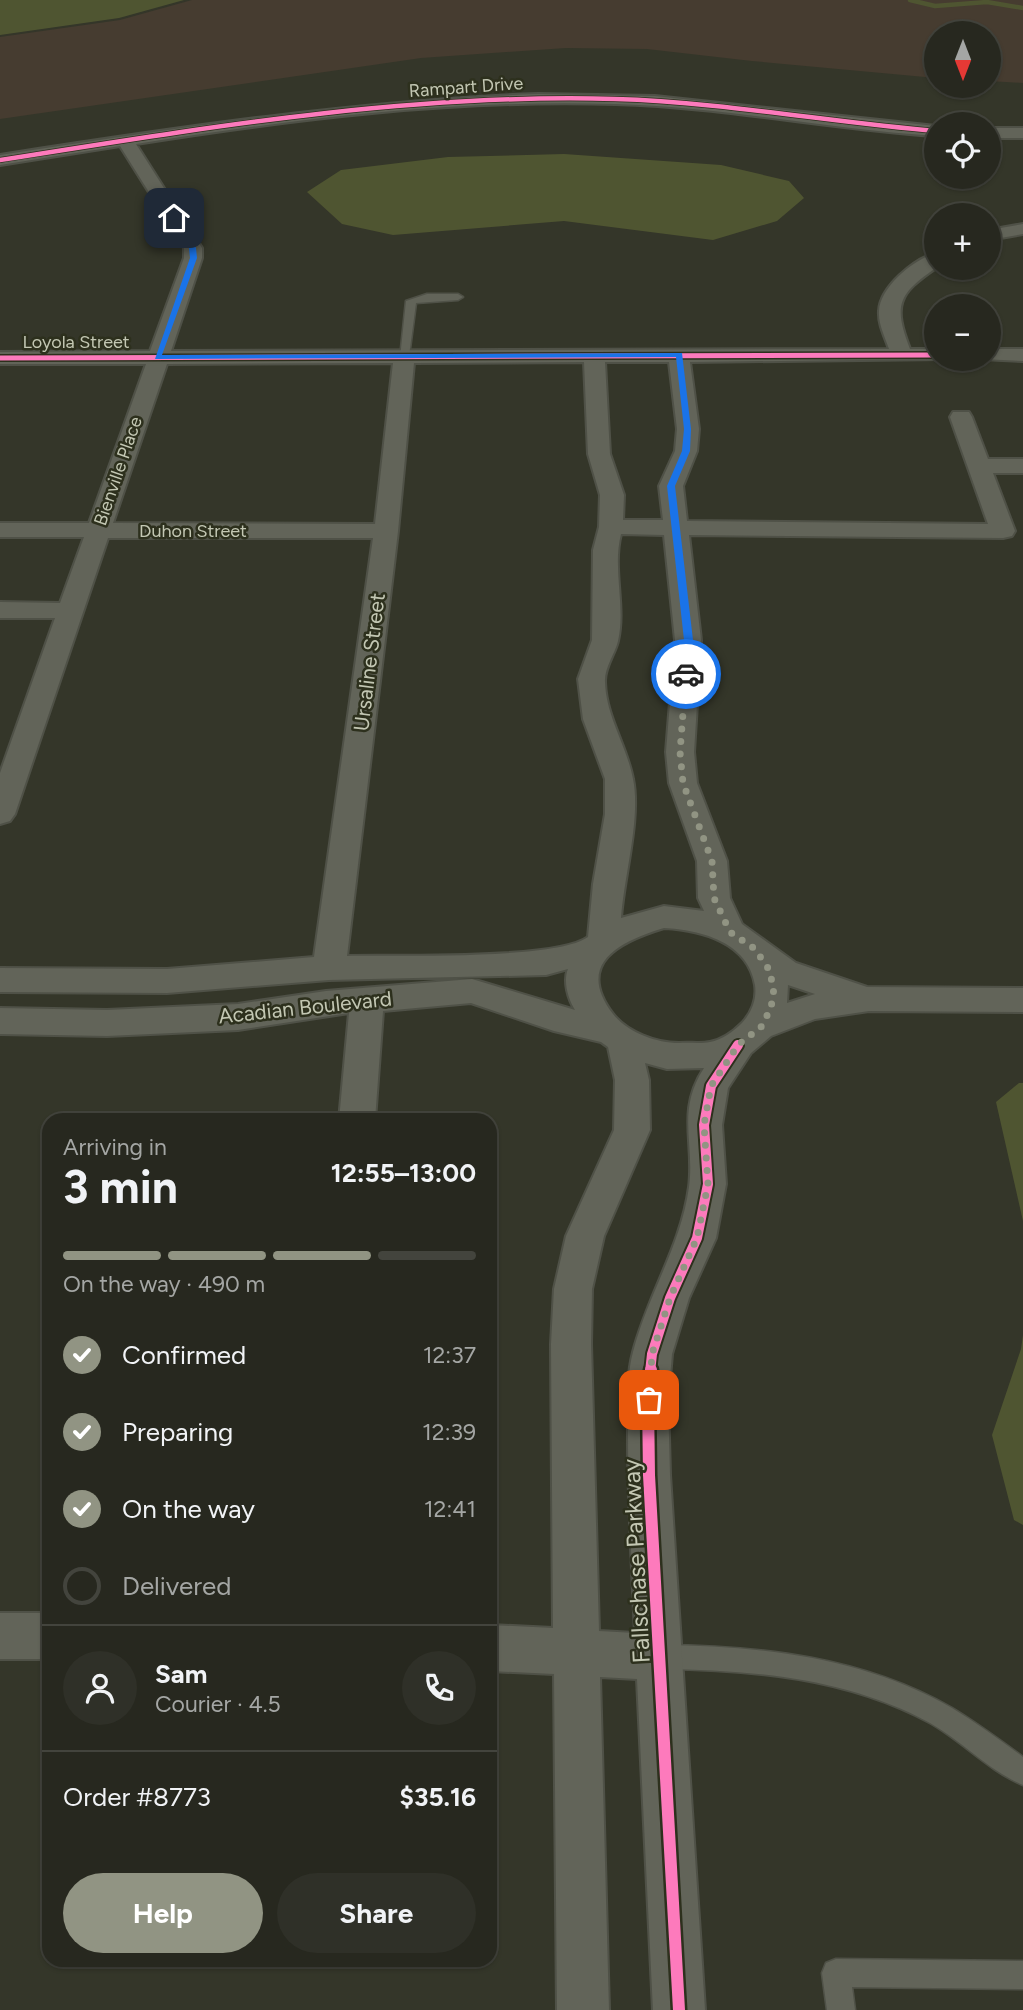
<!DOCTYPE html>
<meta charset="utf-8">
<style>
:root{--surface:#27281f;--page:#2f3028;--text:#f1f3f6;--muted:#a4a6a4;--line:#43443d;--accent:#919483}
body{margin:0;font-family:Figtree,sans-serif;background:var(--page);color:var(--text);height:100vh;display:flex;flex-direction:column;font-size:26px;white-space:nowrap}
*{box-sizing:border-box;margin:0}
p{font-size:23px;color:var(--muted)}
.icon{flex:none;width:38px;height:38px;fill:none;stroke:currentColor;stroke-width:2;stroke-linecap:round;stroke-linejoin:round}
.map{position:relative;flex:1;overflow:hidden}
.details{position:absolute;left:42px;top:1113px;width:455px;height:854px;display:flex;flex-direction:column;background:var(--surface);border-radius:21px;box-shadow:0 2px 5px #0004,0 0 0 2px var(--line)}
.details>*{flex:none}
.needle{width:46px;rotate:180deg}
.controls{position:absolute;left:924px;top:21px;display:grid;gap:14px}
.controls a{display:grid;place-items:center;width:77px;height:77px;border-radius:50%;background:var(--surface);box-shadow:0 2px 5px #0004,0 0 0 2px var(--line);font-size:35px}
.pin{position:absolute;display:grid;place-items:center;width:60px;height:60px;color:#fff;margin:-30px;border-radius:14px;box-shadow:0 4px 10px #0006}
.courier{position:absolute;display:grid;place-items:center;width:70px;height:70px;margin:-35px;border:5px solid #1a73e8;border-radius:50%;background:#fff;color:#222;box-shadow:0 2px 9px #0007}
.summary em{font-style:normal;font-weight:700}
.summary div{display:flex;flex-direction:column-reverse}
.summary{display:flex;align-items:center;justify-content:space-between;height:119px;padding:0 21px}
h1{font-size:46px;font-weight:700;line-height:52px}
.bar{display:grid;grid-template-columns:repeat(4,1fr);gap:10px 7px;align-content:center;height:84px;padding:0 21px}
.bar i{height:9px;border-radius:5px;background:var(--line)}
.bar .selected{background:var(--accent)}
.bar p{grid-column:span 4}
.line{display:flex;align-items:center;gap:18px;padding:0 21px;border-top:2px solid var(--line)}
.line div{flex:1}
.round{display:grid;place-items:center;flex:none;width:74px;height:74px;border-radius:37px;background:var(--page)}
ol{padding:0 21px;list-style:none}
li{display:flex;align-items:center;gap:21px;height:77px}
li p{margin-inline-start:auto}
li .icon{padding:7px;border-radius:50%;background:var(--accent);color:#fff;stroke-width:4}
li:last-child{color:var(--muted)}
li i{width:38px;height:38px;border:4px solid var(--line);border-radius:50%}
.button{display:flex;gap:14px;margin-top:auto;padding:14px 21px}
.button a{flex:1;height:80px;border-radius:42px;background:var(--accent);color:#fff;font-size:28px;font-weight:700;line-height:80px;text-align:center}
.button a+a{background:var(--page);color:var(--text)}
.map>svg:first-child{display:block}
.green{fill:#463c30}
.water{fill:#4f5531}
.lines{fill:none;stroke-linecap:round;stroke-linejoin:round}
.stream{stroke:#4f5531;stroke-width:4.5}
.service-casing{stroke:#4f5147;stroke-width:3}
.minor-casing{stroke:#4f5147;stroke-width:4}
.service{fill:#626459;fill-rule:evenodd}
.minor{fill:#626459;fill-rule:evenodd}
.cycleway-far3-casing{stroke:#2d301d;stroke-width:6}
.cycleway-far2-casing{stroke:#2d301d;stroke-width:8}
.cycleway-far1-casing{stroke:#2d301d;stroke-width:14}
.cycleway-casing{stroke:#2d301d;stroke-width:17}
.cycleway-far3{stroke:#fd7abc;stroke-width:4.5}
.cycleway-far2{stroke:#fd7abc;stroke-width:5}
.cycleway-far1{stroke:#fd7abc;stroke-width:10}
.cycleway{stroke:#fd7abc;stroke-width:12}
.route{fill:#1a73e8}
.done{stroke:#919483;stroke-width:7;stroke-dasharray:0 12.6}
.labels{text-anchor:middle;dominant-baseline:central;stroke-width:5;stroke-linejoin:round;paint-order:stroke}
.far-street-label{font-size:18px;fill:#c3c7b3;stroke:#2d301d}
.street-label{font-size:21px;fill:#c3c7b3;stroke:#2d301d}
.near-street-label{font-size:24px;fill:#c3c7b3;stroke:#2d301d}
</style>
<div class="map">
<svg width="1023" height="2010" viewBox="0 0 1023 2010">
<rect width="100%" height="100%" fill="#343629"/>
<!-- green -->
<polygon class="green" points="192,0 1023,0 1023,83 989,81 989,33 936,33 936,78 752,61 647,49 566,48 421,58 0,119 0,37 120,20"/>
<!-- water -->
<g class="water">
<polygon points="0,0 184,0 119,18 0,35"/>
<polygon points="564,154 721,165 789,181 804,198 777,221 713,240 564,221 393,235 342,224 307,192 341,170 448,157"/>
<polygon points="1019,1083 1023,1083 1023,1221 996,1102"/>
<polygon points="1023,1335 1023,1525 1014,1520 992,1435 1021,1349"/>
</g>
<g class="lines">
<!-- stream -->
<polyline class="stream" points="910,0 935,6 987,2 1023,8"/>
<defs>
<g id="service">
<polygon points="427,294 458,294 463,297 458,300 416,303 409,356 400,358 406,301"/>
<path d="M661,1645C762,1646 863,1657 952,1708C977,1723 1000,1740 1023,1757V1785C989,1771 962,1741 930,1723C847,1678 753,1670 661,1669L652,1666L649,1657L652,1648Z"/>
<polygon points="836,1959 1023,1961 1023,1989 852,1987 855,2010 827,2010 822,1973 826,1963"/>
</g>
<g id="minor">
<path d="M538,94L655,96L936,126V136C829,129 723,107 615,104C455,99 294,119 136,144L202,248V258L171,351L889,349C885,337 878,324 879,311C880,287 914,259 936,253V268C898,294 893,305 910,349H936V359H943L690,362L699,429L697,451L683,486L687,521L988,524L950,417L953,412H969L972,417L988,459H1023V473H993L1015,531L1012,536L1003,538L689,535L701,640L694,752L697,783L727,861L730,898L742,924L796,963L867,987L1023,988V1012L869,1011L815,1019L771,1036L751,1053L728,1088L722,1125L726,1184L716,1238L689,1298L672,1354L668,1400L670,1475L705,2010H653L637,1679L600,1677L609,2010H557L554,1674L490,1671V1625L553,1628L551,1344L554,1289L566,1236L614,1130L615,1080L608,1047L601,1042L554,1031L471,1003L383,1011L375,1120H339L349,1013L238,1030L107,1036L0,1034V1008L107,1010L238,1004L326,991L472,979L575,1010C568,999 563,981 568,969L546,975L329,980L167,993L0,992V968L167,969L314,957L373,538H108L15,814L10,821L0,824V773L55,618H0V602L60,603L84,537H0V523H89L146,364H0V352L150,351L184,258V248L120,146L0,165V155C179,127 357,101 538,94ZM584,362L588,454L600,495L599,527L593,550L592,640L578,679L583,719L605,779V814L593,884L588,937C557,960 394,955 347,956L398,531L414,363ZM605,362H669L677,429L675,451L659,486L663,520H623L624,495L610,454ZM393,363L375,524L113,523L167,364ZM621,534L664,535L675,640L666,752L669,783L697,861L698,898L704,911L664,906L621,918C624,876 641,818 633,779C627,746 606,717 605,682C604,668 615,654 618,641C626,606 612,569 621,534ZM664,928C701,930 748,942 755,985C757,999 752,1012 742,1023C734,1031 722,1040 710,1042C700,1044 689,1042 679,1043C656,1043 627,1032 613,1014C574,963 621,941 664,928ZM788,985L815,994L787,1003ZM645,1063L667,1069L704,1068C676,1111 695,1143 689,1187C681,1246 648,1294 633,1352C626,1378 628,1409 628,1436C628,1502 632,1567 635,1633L599,1631L591,1344L592,1289L604,1236L650,1130L649,1080Z"/>
<rect x="989" y="128" width="34" height="10"/>
<polygon points="1023,224 1023,234 989,240 989,230"/>
<polygon points="989,349 1023,349 1023,361 982,359 989,359"/>
<rect x="0" y="1613" width="49" height="46"/>
</g>
</defs>
<!-- service casing -->
<use href="#service" class="service-casing"/>
<!-- minor casing -->
<use href="#minor" class="minor-casing"/>
<!-- service -->
<use href="#service" class="service"/>
<!-- minor -->
<use href="#minor" class="minor"/>
<defs>
<path id="cycleway-far3" d="M0,160C203,128 409,93 615,99C722,102 829,122 936,131"/>
<polyline id="cycleway-far2" points="0,358 936,355"/>
<polyline id="cycleway-far1" points="650,1372 652,1354 670,1298 697,1238 708,1184 704,1125 711,1086 738,1045"/>
<polyline id="cycleway" points="651,1370 648,1400 649,1475 679,2010"/>
</defs>
<!-- cycleway-far3 casing -->
<use href="#cycleway-far3" class="cycleway-far3-casing"/>
<!-- cycleway-far2 casing -->
<use href="#cycleway-far2" class="cycleway-far2-casing"/>
<!-- cycleway-far1 casing -->
<use href="#cycleway-far1" class="cycleway-far1-casing"/>
<!-- cycleway casing -->
<use href="#cycleway" class="cycleway-casing"/>
<!-- cycleway-far3 -->
<use href="#cycleway-far3" class="cycleway-far3"/>
<!-- cycleway-far2 -->
<use href="#cycleway-far2" class="cycleway-far2"/>
<!-- cycleway-far1 -->
<use href="#cycleway-far1" class="cycleway-far1"/>
<!-- cycleway -->
<use href="#cycleway" class="cycleway"/>
</g>
<!-- route -->
<polygon class="route" points="172,216 176,216 196,248 197,258 162,355 682,353 691,429 690,451 675,486 693,640 689,676 681,674 684,640 667,486 682,451 684,429 676,357 155,359 190,258 189,248"/>
<g class="lines">
<!-- done -->
<polyline class="done" points="649,1400 652,1354 670,1298 697,1238 708,1184 704,1125 711,1086 738,1045 761,1027 771,1008 774,988 768,968 755,949 730,932 714,898 712,861 683,783 680,752 686,674"/>
</g>
<g class="labels">
<!-- far-street labels -->
<g class="far-street-label">
<text transform="translate(466 87) rotate(-4)">Rampart Drive</text>
<text x="76" y="342">Loyola Street</text>
<text transform="translate(118 471) rotate(-71)">Bienville Place</text>
<text x="193" y="531">Duhon Street</text>
</g>
<!-- street labels -->
<g class="street-label">
<text transform="translate(369 662) rotate(-83)">Ursaline Street</text>
<text transform="translate(305 1007) rotate(-6)">Acadian Boulevard</text>
</g>
<!-- near-street labels -->
<g class="near-street-label">
<text transform="translate(636 1561) rotate(-93)">Fallschase Parkway</text>
</g>
</g>
</svg>
<div class="controls">
<a><svg class="needle" viewBox="-14 -14 28 28"><path d="M0-13l5 13h-10z" fill="#e53935"/><path d="M0 13l5-13h-10z" fill="#a4a6a4"/></svg></a>
<a><svg class="icon" aria-label="locate" viewBox="0 0 24 24"><circle cx="12" cy="12" r="6"/><path d="M12 2v4M12 18v4M2 12h4M18 12h4"/></svg></a>
<a>+</a>
<a>−</a>
</div>
<div class="pin" style="left:649px;top:1400px;background:#ea580c"><svg class="icon" aria-label="bag" viewBox="0 0 24 24"><path d="M5 8h14l-1 12H6zM9 8a3 3 0 0 1 6 0"/></svg></div>
<div class="pin" style="left:174px;top:218px;background:#1f2937"><svg class="icon" aria-label="home" viewBox="0 0 24 24"><path d="M3 11l9-7 9 7M6 9v11h12V9"/></svg></div>
<div class="courier" style="left:686px;top:674px"><svg class="icon" aria-label="car" viewBox="0 0 24 24"><path d="M5 17H2v-5l4-1 3-4h7l3 4 3 1v5h-3M9 17h6M6 11h13"/><circle cx="7" cy="17" r="2"/><circle cx="17" cy="17" r="2"/></svg></div>
<section class="details">
<div class="summary"><div><h1>3 min</h1><p>Arriving in</p></div><em>12:55–13:00</em></div>
<div class="bar"><i class="selected"></i><i class="selected"></i><i class="selected"></i><i></i><p>On the way · 490 m</p></div>
<ol>
<li><svg class="icon" aria-label="check" viewBox="0 0 24 24"><path d="M5 12l5 5 9-10"/></svg>Confirmed<p>12:37</p></li>
<li><svg class="icon" aria-label="check" viewBox="0 0 24 24"><path d="M5 12l5 5 9-10"/></svg>Preparing<p>12:39</p></li>
<li><svg class="icon" aria-label="check" viewBox="0 0 24 24"><path d="M5 12l5 5 9-10"/></svg>On the way<p>12:41</p></li>
<li><i></i>Delivered</li>
</ol>
<div class="line" style="height:126px"><a class="round"><svg class="icon" aria-label="person" viewBox="0 0 24 24"><circle cx="12" cy="8" r="4"/><path d="M4 21q1-7 8-7t8 7"/></svg></a><div><b>Sam</b><p>Courier · 4.5</p></div><a class="round"><svg class="icon" aria-label="phone" viewBox="0 0 24 24"><path d="M5 4h4l2 5-3 2q2 4 5 5l2-3 5 2v4C11 20 4 13 5 4z"/></svg></a></div>
<div class="line" style="height:91px"><div>Order #8773</div><b>$35.16</b></div>
<div class="button"><a>Help</a><a>Share</a></div>
</section>
</div>
